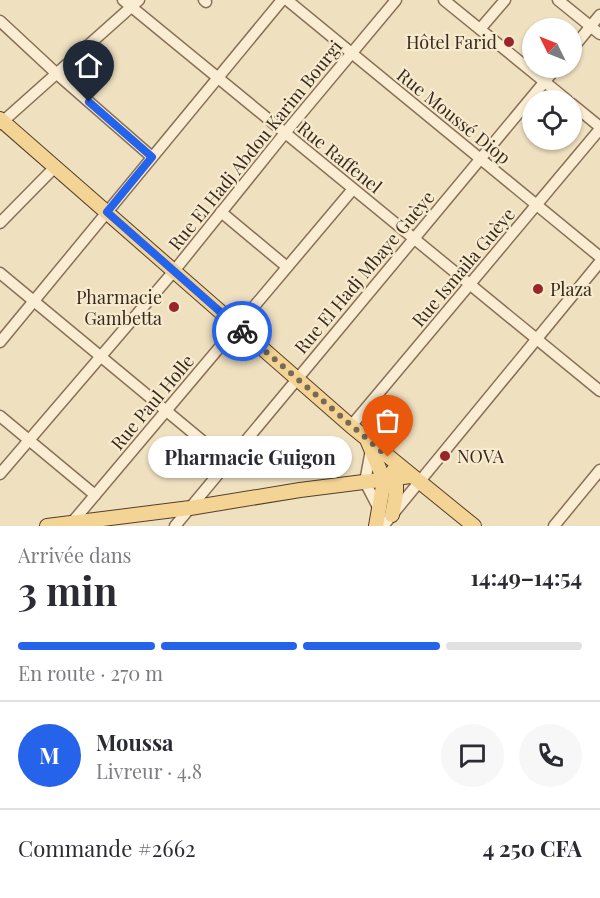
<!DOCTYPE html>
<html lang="fr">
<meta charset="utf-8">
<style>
:root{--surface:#fff;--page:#f7f7f7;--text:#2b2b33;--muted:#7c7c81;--line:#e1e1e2;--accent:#2563eb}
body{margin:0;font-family:"Playfair Display",serif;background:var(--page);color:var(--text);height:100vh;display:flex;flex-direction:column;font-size:22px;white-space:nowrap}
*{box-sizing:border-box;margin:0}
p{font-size:20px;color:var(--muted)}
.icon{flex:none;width:33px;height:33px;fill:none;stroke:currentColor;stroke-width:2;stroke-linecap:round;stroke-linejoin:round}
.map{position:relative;height:526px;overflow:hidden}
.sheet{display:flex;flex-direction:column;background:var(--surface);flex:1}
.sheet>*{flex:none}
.needle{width:39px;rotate:313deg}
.buttons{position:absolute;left:522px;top:18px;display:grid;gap:12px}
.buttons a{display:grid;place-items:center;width:60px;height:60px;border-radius:50%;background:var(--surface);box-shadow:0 2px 4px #0004;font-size:30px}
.pin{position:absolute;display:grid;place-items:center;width:51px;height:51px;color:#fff;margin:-62px -26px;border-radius:50% 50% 50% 0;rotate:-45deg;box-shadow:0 0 6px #0007}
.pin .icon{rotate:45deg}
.courier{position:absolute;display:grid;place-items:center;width:60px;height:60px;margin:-30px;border:4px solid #2563eb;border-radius:50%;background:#fff;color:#222;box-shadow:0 2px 8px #0007}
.bubble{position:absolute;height:42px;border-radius:21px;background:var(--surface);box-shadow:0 2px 4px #0004;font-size:20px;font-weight:700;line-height:42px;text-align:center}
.headline em{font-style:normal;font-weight:700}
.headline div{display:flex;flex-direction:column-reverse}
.headline{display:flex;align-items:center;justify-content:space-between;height:102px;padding:0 18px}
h1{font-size:39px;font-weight:700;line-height:45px}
.bar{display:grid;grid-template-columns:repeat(4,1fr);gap:9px 6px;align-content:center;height:72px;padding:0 18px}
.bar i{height:8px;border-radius:4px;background:var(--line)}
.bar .on{background:var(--accent)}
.bar p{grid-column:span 4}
.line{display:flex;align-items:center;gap:15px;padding:0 18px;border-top:2px solid var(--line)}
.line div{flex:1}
.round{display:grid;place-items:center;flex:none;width:63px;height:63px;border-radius:32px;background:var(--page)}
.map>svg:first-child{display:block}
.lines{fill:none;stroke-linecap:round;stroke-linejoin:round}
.minor-casing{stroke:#897057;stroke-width:13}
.major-casing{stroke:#563e2c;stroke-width:16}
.minor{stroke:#faedd3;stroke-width:10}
.major{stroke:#f4d495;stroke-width:14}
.done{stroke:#786955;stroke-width:6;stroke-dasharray:0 10.8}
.route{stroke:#2563eb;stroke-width:8}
.poi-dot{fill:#9a2529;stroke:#f6eacf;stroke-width:2}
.labels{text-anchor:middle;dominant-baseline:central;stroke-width:4.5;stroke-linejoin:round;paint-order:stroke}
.poi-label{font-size:18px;fill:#38291c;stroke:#f6eacf;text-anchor:end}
.street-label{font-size:18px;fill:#38291c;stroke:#f6eacf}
</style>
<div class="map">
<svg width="600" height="526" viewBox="0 0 600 526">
<rect width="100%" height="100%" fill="#efe0c0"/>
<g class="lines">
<defs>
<g id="minor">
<polyline points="123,0 600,391"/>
<polyline points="204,0 206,2"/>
<polyline points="287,0 600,257"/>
<polyline points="444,0 567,100"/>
<polyline points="558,0 600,34"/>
<polyline points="0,21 57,74 152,157"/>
<polyline points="480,29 505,0"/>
<polyline points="572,49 600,15"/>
<polyline points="572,104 600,127"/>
<polyline points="0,124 139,0"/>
<polyline points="221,212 287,267"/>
<polyline points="0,223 55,167"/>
<polyline points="0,273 228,462"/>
<polyline points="0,342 282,0"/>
<polyline points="0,416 95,495"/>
<polyline points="351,426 600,129"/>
<polyline points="371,450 365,482 379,509"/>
<polyline points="0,474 174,271 285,133 396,0"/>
<polyline points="69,526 353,189"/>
<polyline points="175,526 556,68"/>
<polyline points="383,526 600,262"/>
<polyline points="554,526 600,470"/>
</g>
<g id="major">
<polyline points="0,119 351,426 474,526"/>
<polyline points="368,442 384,480 376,526"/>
<path d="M392,515C395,500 399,486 393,471"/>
<polyline points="47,526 190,508 300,490 411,476"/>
</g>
</defs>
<!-- minor casing -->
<use href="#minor" class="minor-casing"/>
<!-- major casing -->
<use href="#major" class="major-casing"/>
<!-- minor -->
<use href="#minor" class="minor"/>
<!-- major -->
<use href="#major" class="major"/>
</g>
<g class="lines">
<!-- done -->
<polyline class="done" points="242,331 388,457"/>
<!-- route -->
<polyline class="route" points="89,102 152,157 107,212 242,331"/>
</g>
<!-- markers -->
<g class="poi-dot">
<circle cx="509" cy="42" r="6"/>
<circle cx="538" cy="289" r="6"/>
<circle cx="174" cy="307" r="6"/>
<circle cx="445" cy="456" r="6"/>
</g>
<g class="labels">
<!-- poi labels -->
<g class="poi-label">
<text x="497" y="42">Hôtel Farid</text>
<text x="550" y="289" text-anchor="start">Plaza</text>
<text x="162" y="297">Pharmacie<tspan x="162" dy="21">Gambetta</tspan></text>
<text x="457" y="456" text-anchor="start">NOVA</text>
</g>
<!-- street labels -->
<g class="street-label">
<text transform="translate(454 116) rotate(39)">Rue Moussé Diop</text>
<text transform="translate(255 145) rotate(-51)">Rue El Hadj Abdou Karim Bourgi</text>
<text transform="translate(340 157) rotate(39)">Rue Raffenel</text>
<text transform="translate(463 267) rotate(-50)">Rue Ismaila Guèye</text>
<text transform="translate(364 272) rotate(-50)">Rue El Hadj Mbaye Guèye</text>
<text transform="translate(152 402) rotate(-50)">Rue Paul Holle</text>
</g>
</g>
</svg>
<div class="buttons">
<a><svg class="needle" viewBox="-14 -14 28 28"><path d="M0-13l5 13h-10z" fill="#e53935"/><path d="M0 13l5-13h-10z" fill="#7c7c81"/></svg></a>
<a><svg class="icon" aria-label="locate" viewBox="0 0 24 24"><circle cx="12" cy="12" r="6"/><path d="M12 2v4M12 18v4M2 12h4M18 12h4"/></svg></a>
</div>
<div class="pin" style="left:388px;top:457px;background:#ea580c"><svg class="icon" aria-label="bag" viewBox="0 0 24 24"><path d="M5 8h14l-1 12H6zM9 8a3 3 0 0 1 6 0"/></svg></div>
<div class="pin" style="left:89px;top:102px;background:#1f2937"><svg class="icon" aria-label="home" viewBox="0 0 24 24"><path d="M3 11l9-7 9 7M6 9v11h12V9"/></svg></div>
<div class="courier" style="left:242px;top:331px"><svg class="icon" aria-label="bike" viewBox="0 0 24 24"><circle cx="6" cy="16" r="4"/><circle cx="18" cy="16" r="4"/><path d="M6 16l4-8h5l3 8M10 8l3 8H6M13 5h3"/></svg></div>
<div class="bubble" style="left:148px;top:436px;width:204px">Pharmacie Guigon</div>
</div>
<section class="sheet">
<div class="headline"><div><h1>3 min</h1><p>Arrivée dans</p></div><em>14:49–14:54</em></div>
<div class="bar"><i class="on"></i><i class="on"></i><i class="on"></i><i></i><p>En route · 270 m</p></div>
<div class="line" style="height:108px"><b class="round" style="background:var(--accent);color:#fff">M</b><div><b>Moussa</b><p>Livreur · 4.8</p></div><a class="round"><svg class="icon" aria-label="chat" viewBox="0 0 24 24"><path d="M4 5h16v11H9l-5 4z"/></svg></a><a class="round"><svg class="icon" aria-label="phone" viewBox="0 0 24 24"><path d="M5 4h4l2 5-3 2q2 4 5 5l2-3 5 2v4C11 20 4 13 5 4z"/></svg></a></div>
<div class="line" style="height:78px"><div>Commande #2662</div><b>4 250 CFA</b></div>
</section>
